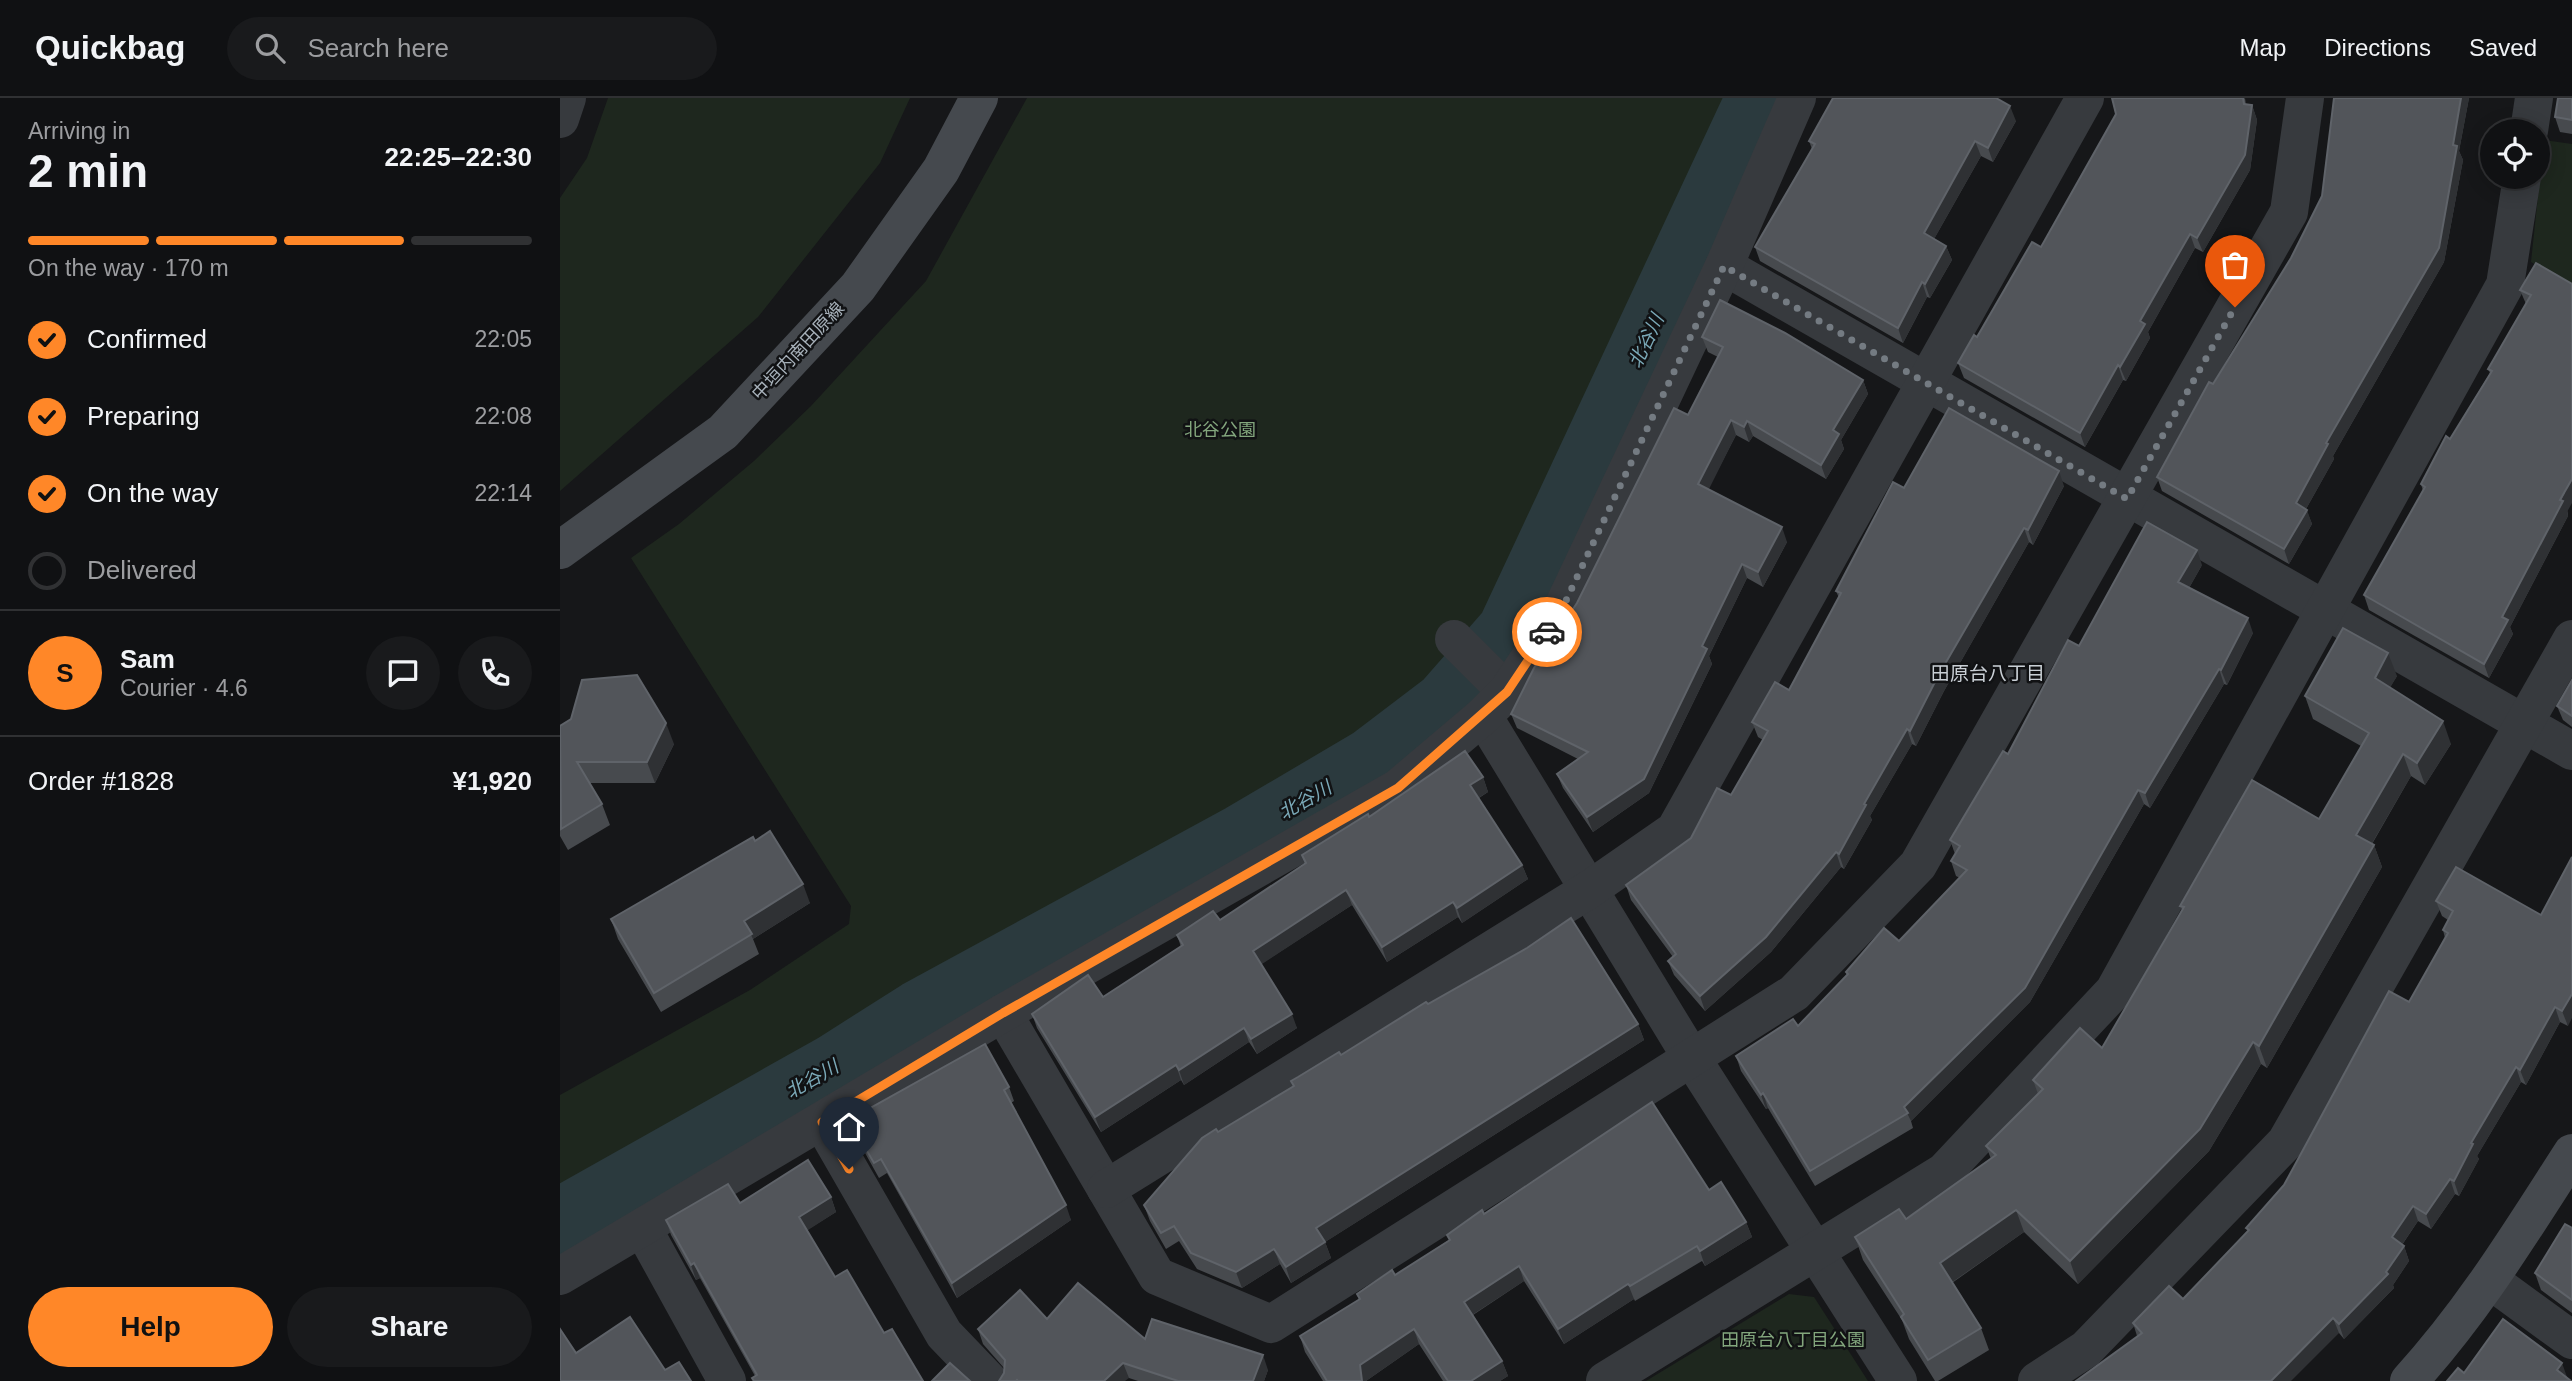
<!DOCTYPE html>
<meta charset="utf-8">
<style>
:root{--surface:#101113;--page:#191a1c;--text:#f1f3f6;--muted:#9c9da0;--line:#303133;--accent:#ff8728}
body{margin:0;font-family:Arial,"Noto Sans JP",sans-serif;background:var(--page);color:var(--text);height:100vh;display:flex;flex-direction:column;font-size:26px;white-space:nowrap}
*{box-sizing:border-box;margin:0}
p{font-size:23px;color:var(--muted)}
.icon{flex:none;width:38px;height:38px;fill:none;stroke:currentColor;stroke-width:2;stroke-linecap:round;stroke-linejoin:round}
.map{position:relative;flex:1;overflow:hidden}
.details{display:flex;flex-direction:column;background:var(--surface);width:560px}
.details>*{flex:none}
.fabs{position:absolute;left:1920px;top:21px;display:grid;gap:14px}
.fabs a{display:grid;place-items:center;width:70px;height:70px;border-radius:50%;background:var(--surface);box-shadow:0 4px 18px #0003,0 0 0 2px var(--line);font-size:35px}
.pin{position:absolute;display:grid;place-items:center;width:60px;height:60px;color:#fff;margin:-72px -30px;border-radius:50% 50% 50% 0;rotate:-45deg;box-shadow:0 0 7px #0007}
.pin .icon{rotate:45deg}
.courier{position:absolute;display:grid;place-items:center;width:70px;height:70px;margin:-35px;border:5px solid #ff8728;border-radius:50%;background:#fff;color:#222;box-shadow:0 2px 9px #0007}
.overview em{font-style:normal;font-weight:600}
.overview div{display:flex;flex-direction:column-reverse}
.overview{display:flex;align-items:center;justify-content:space-between;height:119px;padding:0 28px}
h1{font-size:46px;font-weight:600;line-height:52px}
.bar{display:grid;grid-template-columns:repeat(4,1fr);gap:10px 7px;align-content:center;height:84px;padding:0 28px}
.bar i{height:9px;border-radius:5px;background:var(--line)}
.bar .selected{background:var(--accent)}
.bar p{grid-column:span 4}
.line{display:flex;align-items:center;gap:18px;padding:0 28px;border-top:2px solid var(--line)}
.line div{flex:1}
.round{display:grid;place-items:center;flex:none;width:74px;height:74px;border-radius:37px;background:var(--page)}
ol{padding:0 28px;list-style:none}
li{display:flex;align-items:center;gap:21px;height:77px}
li p{margin-inline-start:auto}
li .icon{padding:7px;border-radius:50%;background:var(--accent);color:#111;stroke-width:4}
li:last-child{color:var(--muted)}
li i{width:38px;height:38px;border:4px solid var(--line);border-radius:50%}
.button{display:flex;gap:14px;margin-top:auto;padding:14px 28px}
.button a{flex:1;height:80px;border-radius:42px;background:var(--accent);color:#111;font-size:28px;font-weight:600;line-height:80px;text-align:center}
.button a+a{background:var(--page);color:var(--text)}
header{display:flex;align-items:center;gap:42px;box-sizing:border-box;height:98px;padding:0 35px;background:var(--surface);border-bottom:2px solid var(--line)}
header strong{font-size:33px}
nav{display:flex;gap:38px;margin-inline-start:auto;font-size:24px}
.search{width:490px;height:63px;background:var(--page);display:flex;align-items:center;gap:18px;box-sizing:border-box;padding:0 24px;border-radius:38px;color:var(--muted);font-size:26px}
main{display:flex;flex:1;min-height:0}
.map>svg:first-child{display:block}
.green{fill:#1e271e}
.lines{fill:none;stroke-linecap:round;stroke-linejoin:round}
.river{stroke:#2b3a3e;stroke-width:66}
.street{stroke:#373a3e;stroke-width:38}
.secondary{stroke:#45494e;stroke-width:38}
.wall{fill:#474a4e}
.shaded-wall{fill:#2f3134}
.building{fill:#52555a;stroke:#5f6369;stroke-width:2}
.done{stroke:#747b82;stroke-width:7;stroke-dasharray:0 12.6}
.route{stroke:#ff8728;stroke-width:9}
.labels{text-anchor:middle;dominant-baseline:central;stroke-width:5;stroke-linejoin:round;paint-order:stroke}
.street-label{font-size:18px;fill:#a7b1ba;stroke:#111214}
.park-label{font-size:18px;fill:#83a67d;stroke:#111214}
.water-label{font-size:19px;font-style:italic;fill:#7ba9b8;stroke:#111214}
.neighbourhood-label{font-size:19px;fill:#c9cfd5;stroke:#111214}
</style>
<header>
<strong>Quickbag</strong>
<div class="search"><svg class="icon" aria-label="search" viewBox="0 0 24 24"><circle cx="10" cy="10" r="6"/><path d="M15 15l6 6"/></svg>Search here</div>
<nav><a>Map</a><a>Directions</a><a>Saved</a></nav>
</header>
<main>
<section class="details">
<div class="overview"><div><h1>2 min</h1><p>Arriving in</p></div><em>22:25–22:30</em></div>
<div class="bar"><i class="selected"></i><i class="selected"></i><i class="selected"></i><i></i><p>On the way · 170 m</p></div>
<ol>
<li><svg class="icon" aria-label="check" viewBox="0 0 24 24"><path d="M5 12l5 5 9-10"/></svg>Confirmed<p>22:05</p></li>
<li><svg class="icon" aria-label="check" viewBox="0 0 24 24"><path d="M5 12l5 5 9-10"/></svg>Preparing<p>22:08</p></li>
<li><svg class="icon" aria-label="check" viewBox="0 0 24 24"><path d="M5 12l5 5 9-10"/></svg>On the way<p>22:14</p></li>
<li><i></i>Delivered</li>
</ol>
<div class="line" style="height:126px"><b class="round" style="background:var(--accent);color:#111">S</b><div><b>Sam</b><p>Courier · 4.6</p></div><a class="round"><svg class="icon" aria-label="chat" viewBox="0 0 24 24"><path d="M4 5h16v11H9l-5 4z"/></svg></a><a class="round"><svg class="icon" aria-label="phone" viewBox="0 0 24 24"><path d="M5 4h4l2 5-3 2q2 4 5 5l2-3 5 2v4C11 20 4 13 5 4z"/></svg></a></div>
<div class="line" style="height:91px"><div>Order #1828</div><b>¥1,920</b></div>
<div class="button"><a>Help</a><a>Share</a></div>
</section>
<div class="map">
<svg width="2012" height="1283" viewBox="0 0 2012 1283">
<rect width="100%" height="100%" fill="#161719"/>
<!-- green -->
<g class="green">
<polygon points="48,0 350,0 320,65 198,219 0,393 0,100 27,60"/>
<polygon points="467,0 1175,0 1070,243 964,467 915,540 869,593 810,644 354,900 235,963 0,1102 0,997 190,892 289,826 291,808 71,460 119,426 194,363 251,308 366,183"/>
<polygon points="1984,42 2012,46 2012,187 1971,164"/>
<polygon points="1229,1196 1254,1199 1308,1283 1086,1283"/>
</g>
<g class="lines">
<!-- river -->
<polyline class="river" points="0,1123 274,969 359,915 682,739 811,663 886,606 950,533 1199,0"/>
<!-- street -->
<g class="street">
<polyline points="0,21 7,0"/>
<polyline points="1969,33 1974,0"/>
<polyline points="1164,168 2012,653"/>
<polyline points="894,541 947,594"/>
<polyline points="923,618 1131,959 1338,1283"/>
<polyline points="443,915 597,1178 711,1226 1234,895 1358,767 1729,114 1745,0"/>
<polyline points="262,1024 384,1236 429,1283"/>
<polyline points="546,1091 1030,791 1115,732 1525,0"/>
<polyline points="83,1131 167,1283"/>
<polyline points="0,1178 443,915 838,690 923,618 947,594 1002,511 1164,168 1237,0"/>
<polyline points="1931,1183 2012,1242"/>
<polyline points="1045,1283 1384,1074 1554,893 1945,187 1962,79"/>
<polyline points="1477,1283 1526,1251 1726,1044 2012,541"/>
</g>
<!-- secondary -->
<g class="secondary">
<polyline points="0,452 163,334 298,189 381,72 419,0"/>
<path d="M1849,1283C1913,1213 1961,1134 2012,1055"/>
</g>
</g>
<!-- wall -->
<g class="wall">
<polygon points="1685,0 1686,7 1692,7 1697,22 1690,72 1643,154 1635,150 1588,234 1590,240 1566,283 1563,282 1525,349 1404,280 1398,265 1481,149"/>
<polygon points="1774,0 1909,0 1899,53 1903,62 1884,164 1773,358 1774,361 1746,411 1752,426 1729,466 1602,393 1597,379 1731,160 1762,98"/>
<polygon points="2012,0 2012,36 2000,34 1995,19"/>
<polygon points="1456,23 1433,64 1421,58 1374,141 1386,148 1392,162 1370,200 1367,199 1343,245 1200,163 1195,149 1252,51 1249,43"/>
<polygon points="1976,165 2008,418 1950,529 1953,536 1929,580 1809,512 1804,497 1863,393 1861,386 1890,341 1930,275 1928,271 1966,206 1960,192"/>
<polygon points="1142,239 1303,282 1308,296 1281,342 1284,351 1266,381 1193,338 1189,344 1176,337 1148,391 1227,444 1203,489 1187,480 1149,558 1152,566 1089,695 1033,734 1003,690 997,676 1018,661 957,630 951,616 1128,317 1158,259 1148,254"/>
<polygon points="1504,388 1473,447 1469,444 1384,593 1356,648 1352,646 1310,718 1312,722 1284,771 1281,769 1211,854 1145,913 1114,877 1108,863 1113,859 1071,802 1066,787 1131,740 1171,697 1203,642 1198,639 1192,624 1229,592 1279,500 1276,493 1344,390"/>
<polygon points="1642,467 1629,490 1693,535 1667,587 1664,586 1590,710 1584,706 1470,904 1351,1023 1353,1030 1255,1088 1208,1010 1206,1011 1181,973 1176,958 1238,928 1287,878 1286,874 1339,843 1400,780 1396,778 1391,763 1395,756 1390,742 1519,548"/>
<polygon points="1837,578 1830,589 1891,646 1865,687 1851,678 1812,746 1814,747 1822,769 1707,970 1701,966 1649,1053 1518,1186 1464,1134 1392,1185 1421,1230 1429,1252 1378,1283 1375,1283 1349,1241 1342,1222 1303,1162 1295,1139 1346,1121 1431,1061 1426,1048 1478,996 1473,982 1542,950 1622,812 1620,808 1759,721 1801,648 1753,621 1745,598"/>
<polygon points="2012,582 2012,629 2003,622 1997,608"/>
<polygon points="0,628 114,646 95,685 30,685 42,706 50,727 8,752 0,738"/>
<polygon points="923,679 928,694 919,700 962,767 968,781 902,825 898,819 827,864 792,807 701,866 737,930 697,956 689,944 624,987 621,982 541,1034 477,930 472,916 543,899 621,849 617,837 660,822 745,766 742,757 809,719"/>
<polygon points="195,743 250,805 193,841 199,856 101,914 58,841 51,821"/>
<polygon points="1876,803 1981,817 2008,928 2000,924 1966,987 1961,984 1917,1058 1919,1061 1899,1098 1895,1096 1871,1131 1858,1123 1842,1147 1844,1148 1849,1163 1833,1187 1834,1190 1784,1241 1779,1235 1577,1238 1573,1225 1623,1201 1688,1134 1686,1130 1724,1087 1849,904 1885,840 1883,832 1888,822 1882,818"/>
<polygon points="868,906 1078,926 1084,942 765,1144 771,1160 731,1185 720,1166 682,1190 637,1171 619,1143 606,1151 590,1123 584,1107 658,1034 733,988 731,983 781,957"/>
<polygon points="449,989 454,1003 451,1005 511,1122 397,1200 327,1075 319,1080 295,1037 289,1022"/>
<polygon points="1149,1092 1186,1124 1192,1139 1145,1168 1142,1163 1075,1203 1074,1201 1004,1246 964,1183 913,1217 942,1263 948,1278 940,1283 883,1283 859,1246 806,1283 763,1283 745,1254 740,1238 799,1202 797,1196 835,1177 889,1142 887,1137 924,1116"/>
<polygon points="271,1099 276,1114 247,1132 275,1179 363,1283 193,1283 192,1280 195,1278 140,1180 136,1182 111,1137 106,1122 180,1105"/>
<polygon points="2012,1130 2012,1215 1981,1192 1975,1175"/>
<polygon points="487,1221 585,1241 708,1272 704,1283 578,1283 569,1280 444,1275 444,1270 423,1246 418,1231"/>
</g>
<!-- shaded-wall -->
<g class="shaded-wall">
<polygon points="1901,0 1909,0 1899,53 1903,62 1884,164 1773,358 1774,361 1741,420 1736,405 1766,345 1893,47"/>
<polygon points="1692,7 1697,22 1690,72 1643,154 1637,140"/>
<polygon points="1450,8 1456,23 1433,64 1428,50"/>
<polygon points="1415,43 1421,58 1369,150 1364,135"/>
<polygon points="1630,136 1635,150 1588,234 1590,240 1566,283 1560,269 1580,223"/>
<polygon points="1386,148 1392,162 1370,200 1365,186"/>
<polygon points="1362,184 1367,199 1343,245 1338,230"/>
<polygon points="1558,267 1563,282 1525,349 1520,335"/>
<polygon points="1303,282 1308,296 1281,342 1284,351 1266,381 1261,367 1273,332"/>
<polygon points="1171,322 1176,337 1144,401 1138,386"/>
<polygon points="1187,323 1193,338 1189,344 1184,329"/>
<polygon points="1499,373 1504,388 1473,447 1468,432"/>
<polygon points="2012,381 2012,405 2007,414 2008,418 1950,529 1953,536 1929,580 1924,566 1942,519"/>
<polygon points="1747,412 1752,426 1729,466 1724,451"/>
<polygon points="1222,429 1227,444 1203,489 1198,474"/>
<polygon points="1464,430 1469,444 1384,593 1356,648 1350,633 1378,578"/>
<polygon points="1637,452 1642,467 1624,499 1618,484"/>
<polygon points="1182,466 1187,480 1149,558 1152,566 1089,695 1033,734 1027,719 1142,548"/>
<polygon points="1688,520 1693,535 1667,587 1661,572"/>
<polygon points="1828,555 1837,578 1823,602 1815,580"/>
<polygon points="1659,571 1664,586 1590,710 1585,695"/>
<polygon points="1883,623 1891,646 1865,687 1857,665"/>
<polygon points="106,625 114,646 95,685 87,664"/>
<polygon points="1347,631 1352,646 1310,718 1312,722 1284,771 1279,756 1304,706"/>
<polygon points="1843,656 1851,678 1804,759 1796,737"/>
<polygon points="923,679 928,694 915,702 910,687"/>
<polygon points="1578,692 1584,706 1470,904 1351,1023 1344,1009"/>
<polygon points="1814,747 1822,769 1707,970 1699,948"/>
<polygon points="1276,754 1281,769 1211,854 1145,913 1140,898"/>
<polygon points="962,767 968,781 902,825 897,810"/>
<polygon points="243,786 250,805 193,841 184,823"/>
<polygon points="786,792 792,807 699,868 693,853"/>
<polygon points="893,804 898,819 827,864 822,849"/>
<polygon points="2012,896 2012,920 2008,928 2002,913"/>
<polygon points="1995,909 2000,924 1966,987 1960,972"/>
<polygon points="732,916 737,930 697,956 691,941"/>
<polygon points="1078,926 1084,942 762,1146 756,1130"/>
<polygon points="684,930 689,944 624,987 619,972"/>
<polygon points="1693,944 1701,966 1649,1053 1518,1186 1510,1163"/>
<polygon points="616,967 621,982 541,1034 535,1019"/>
<polygon points="1956,969 1961,984 1917,1058 1919,1061 1899,1098 1894,1083 1911,1045"/>
<polygon points="1203,995 1208,1010 1206,1011 1201,997"/>
<polygon points="1890,1081 1895,1096 1871,1131 1866,1116"/>
<polygon points="271,1099 276,1114 245,1134 239,1119"/>
<polygon points="506,1107 511,1122 397,1200 392,1185"/>
<polygon points="1853,1108 1858,1123 1837,1154 1832,1139"/>
<polygon points="1456,1112 1464,1134 1388,1187 1380,1165"/>
<polygon points="1186,1124 1192,1139 1145,1168 1140,1153"/>
<polygon points="765,1144 771,1160 731,1185 726,1169"/>
<polygon points="1844,1148 1849,1163 1833,1187 1834,1190 1784,1241 1779,1226 1826,1174"/>
<polygon points="714,1151 720,1166 682,1190 676,1174"/>
<polygon points="134,1165 140,1180 136,1182 131,1167"/>
<polygon points="959,1168 964,1183 909,1219 904,1204"/>
<polygon points="1068,1186 1074,1201 1004,1246 998,1231"/>
<polygon points="1773,1220 1779,1235 1731,1283 1711,1283"/>
<polygon points="854,1231 859,1246 806,1283 802,1283 800,1267"/>
<polygon points="703,1257 708,1272 704,1283 693,1283"/>
<polygon points="942,1263 948,1278 940,1283 911,1283"/>
<polygon points="563,1265 569,1280 565,1283 544,1283"/>
<polygon points="2002,1265 2007,1279 2004,1283 1997,1272"/>
</g>
<!-- building -->
<g class="building">
<polygon points="1273,0 1436,0 1450,8 1428,50 1415,43 1364,135 1386,148 1365,186 1362,184 1338,230 1195,149 1255,46 1249,43"/>
<polygon points="1552,0 1683,0 1684,6 1692,7 1685,57 1637,140 1630,136 1580,223 1585,226 1560,269 1558,267 1520,335 1398,265 1414,237 1417,239 1472,144 1481,149 1556,16"/>
<polygon points="1774,0 1901,0 1893,47 1897,48 1879,150 1766,345 1768,346 1736,405 1747,412 1724,451 1597,379 1649,284 1653,286 1731,160 1762,98"/>
<polygon points="1998,0 2012,0 2012,22 1995,19"/>
<polygon points="1976,165 2012,186 2012,381 2000,402 2003,403 1942,519 1948,522 1924,566 1804,497 1865,389 1861,386 1886,338 1890,341 1932,273 1928,271 1971,197 1960,192"/>
<polygon points="1160,202 1225,235 1303,282 1273,332 1279,336 1261,367 1187,323 1184,329 1171,322 1138,386 1222,429 1198,474 1182,466 1142,548 1147,551 1084,681 1027,719 997,676 1028,654 951,616 974,570 1017,505 1114,310 1128,317 1163,249 1142,239"/>
<polygon points="1389,310 1499,373 1468,432 1464,430 1378,578 1350,633 1347,631 1304,706 1306,707 1279,756 1276,754 1206,839 1140,898 1108,863 1116,856 1066,787 1131,740 1157,690 1171,697 1208,633 1192,624 1215,584 1229,592 1281,495 1276,493 1333,384 1344,390"/>
<polygon points="1587,424 1637,452 1618,484 1688,520 1661,572 1659,571 1585,695 1578,692 1465,890 1344,1009 1348,1015 1250,1073 1203,995 1201,997 1176,958 1233,921 1238,928 1288,876 1286,874 1324,830 1339,843 1407,772 1391,763 1400,748 1390,742 1443,653 1448,656 1508,542 1519,548"/>
<polygon points="1783,530 1828,555 1815,580 1883,623 1857,665 1843,656 1796,737 1814,747 1699,948 1693,944 1640,1031 1510,1163 1456,1112 1380,1165 1421,1230 1368,1262 1341,1219 1344,1216 1295,1139 1339,1111 1346,1121 1436,1057 1426,1048 1483,991 1473,982 1520,930 1542,950 1624,809 1620,808 1692,682 1759,721 1809,635 1745,598"/>
<polygon points="77,577 106,625 87,664 17,664 42,706 1,731 0,628 11,621 22,582"/>
<polygon points="2012,582 2012,618 1997,608"/>
<polygon points="905,653 923,679 910,687 962,767 897,810 893,804 822,849 786,792 693,853 732,916 691,941 684,930 619,972 616,967 535,1019 472,916 528,877 543,899 623,847 617,837 653,813 660,822 746,765 742,757 808,716 809,719"/>
<polygon points="210,733 243,786 184,823 192,836 94,895 51,821 193,739 195,743"/>
<polygon points="2012,759 2012,896 2002,913 1995,909 1960,972 1956,969 1911,1045 1913,1046 1894,1083 1890,1081 1866,1116 1853,1108 1832,1139 1844,1148 1826,1174 1828,1176 1779,1226 1773,1220 1711,1283 1516,1283 1582,1235 1573,1225 1609,1188 1623,1201 1689,1132 1686,1130 1724,1087 1829,893 1849,904 1888,835 1883,832 1893,813 1876,803 1896,769 1981,817"/>
<polygon points="1011,820 1078,926 756,1130 765,1144 726,1169 714,1151 676,1174 631,1155 614,1128 601,1135 584,1107 642,1040 656,1031 658,1034 734,988 731,983 738,979 779,954 781,957 866,904 868,906 967,850"/>
<polygon points="425,946 449,989 444,992 506,1107 392,1185 321,1061 314,1065 289,1022"/>
<polygon points="1092,1004 1149,1092 1161,1084 1186,1124 1140,1153 1137,1148 1070,1188 1068,1186 998,1231 959,1168 904,1204 942,1263 911,1283 888,1283 854,1231 800,1267 802,1283 767,1283 740,1238 800,1201 797,1196 832,1172 835,1177 890,1142 887,1137 922,1112 924,1116"/>
<polygon points="248,1062 271,1099 239,1119 275,1179 287,1172 324,1235 332,1231 363,1283 194,1283 192,1280 197,1277 134,1165 131,1167 106,1122 168,1086 180,1105"/>
<polygon points="2005,1126 2012,1130 2012,1202 1975,1175"/>
<polygon points="518,1185 585,1241 592,1221 703,1257 693,1283 618,1283 563,1265 544,1283 458,1283 457,1282 456,1283 439,1283 444,1275 445,1262 418,1231 460,1192 487,1221"/>
<polygon points="70,1219 105,1272 119,1264 131,1283 0,1283 0,1231 16,1255"/>
<polygon points="1943,1221 2002,1265 1997,1272 2011,1283 1887,1283 1898,1270 1904,1275"/>
<polygon points="390,1265 410,1283 372,1283"/>
</g>
<g class="lines">
<!-- done -->
<polyline class="done" points="987,534 1002,511 1164,168 1567,401 1675,209"/>
<!-- route -->
<polyline class="route" points="289,1071 262,1024 443,915 838,690 947,594 987,534"/>
</g>
<g class="labels">
<!-- street labels -->
<g class="street-label">
<text transform="translate(238 253) rotate(-47)">中垣内南田原線</text>
</g>
<!-- park labels -->
<g class="park-label">
<text x="660" y="332">北谷公園</text>
<text x="1233" y="1242">田原台八丁目公園</text>
</g>
<!-- water labels -->
<g class="water-label">
<text transform="translate(1086 243) rotate(-65)">北谷川</text>
<text transform="translate(745 702) rotate(-30)">北谷川</text>
<text transform="translate(252 981) rotate(-30)">北谷川</text>
</g>
<!-- neighbourhood labels -->
<g class="neighbourhood-label">
<text x="1428" y="575">田原台八丁目</text>
</g>
</g>
</svg>
<div class="fabs">
<a><svg class="icon" aria-label="locate" viewBox="0 0 24 24"><circle cx="12" cy="12" r="6"/><path d="M12 2v4M12 18v4M2 12h4M18 12h4"/></svg></a>
</div>
<div class="pin" style="left:1675px;top:209px;background:#ea580c"><svg class="icon" aria-label="bag" viewBox="0 0 24 24"><path d="M5 8h14l-1 12H6zM9 8a3 3 0 0 1 6 0"/></svg></div>
<div class="pin" style="left:289px;top:1071px;background:#1f2937"><svg class="icon" aria-label="home" viewBox="0 0 24 24"><path d="M3 11l9-7 9 7M6 9v11h12V9"/></svg></div>
<div class="courier" style="left:987px;top:534px"><svg class="icon" aria-label="car" viewBox="0 0 24 24"><path d="M5 17H2v-5l4-1 3-4h7l3 4 3 1v5h-3M9 17h6M6 11h13"/><circle cx="7" cy="17" r="2"/><circle cx="17" cy="17" r="2"/></svg></div>
</div>
</main>
